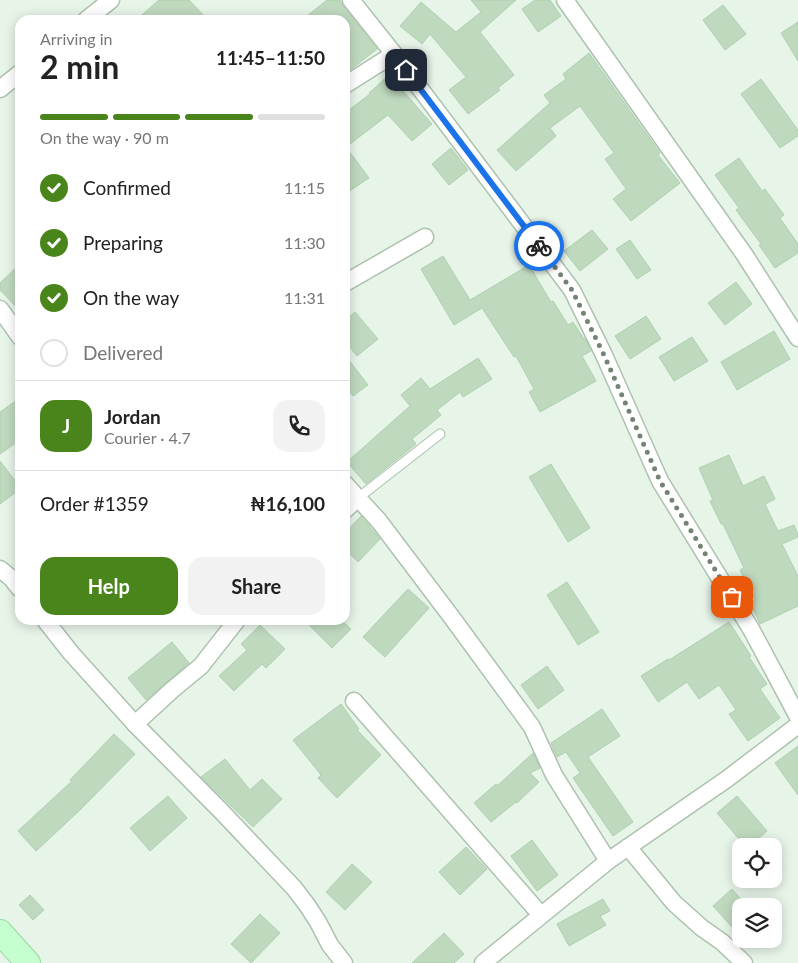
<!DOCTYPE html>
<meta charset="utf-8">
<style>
:root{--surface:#fff;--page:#f2f2f2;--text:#222;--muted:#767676;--line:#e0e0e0;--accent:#4a851c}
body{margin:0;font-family:Lato,sans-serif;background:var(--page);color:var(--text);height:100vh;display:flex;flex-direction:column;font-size:19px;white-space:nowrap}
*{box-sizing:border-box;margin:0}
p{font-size:16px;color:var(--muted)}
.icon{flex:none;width:28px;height:28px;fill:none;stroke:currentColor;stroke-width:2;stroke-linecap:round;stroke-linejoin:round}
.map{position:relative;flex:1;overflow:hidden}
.sheet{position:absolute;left:15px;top:15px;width:335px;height:610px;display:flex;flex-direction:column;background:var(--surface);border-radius:15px;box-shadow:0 2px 12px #0003}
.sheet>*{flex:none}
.fabs{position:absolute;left:732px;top:838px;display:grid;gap:10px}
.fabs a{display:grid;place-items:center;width:50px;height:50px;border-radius:10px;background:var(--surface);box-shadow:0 2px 12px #0003;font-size:25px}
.pin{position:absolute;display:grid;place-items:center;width:42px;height:42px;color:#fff;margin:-21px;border-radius:10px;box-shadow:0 2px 8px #0006}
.courier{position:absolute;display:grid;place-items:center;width:50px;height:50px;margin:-25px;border:4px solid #1a73e8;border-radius:50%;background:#fff;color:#222;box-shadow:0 1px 6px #0007}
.summary em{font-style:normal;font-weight:700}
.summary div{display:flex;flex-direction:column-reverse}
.summary{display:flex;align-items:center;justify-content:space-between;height:85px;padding:0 25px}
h1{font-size:32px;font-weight:700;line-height:38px}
.bar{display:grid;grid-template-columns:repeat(4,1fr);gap:8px 5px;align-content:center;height:60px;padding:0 25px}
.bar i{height:6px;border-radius:4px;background:var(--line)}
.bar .on{background:var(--accent)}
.bar p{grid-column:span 4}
.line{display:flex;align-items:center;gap:12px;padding:0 25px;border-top:1px solid var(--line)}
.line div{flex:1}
.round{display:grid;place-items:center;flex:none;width:52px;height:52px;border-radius:15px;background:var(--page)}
ol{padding:0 25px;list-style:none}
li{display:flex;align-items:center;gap:15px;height:55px}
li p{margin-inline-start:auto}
li .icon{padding:5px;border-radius:50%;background:var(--accent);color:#fff;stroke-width:4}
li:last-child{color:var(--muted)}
li i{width:28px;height:28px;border:2px solid var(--line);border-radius:50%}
.button{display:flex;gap:10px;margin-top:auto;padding:10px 25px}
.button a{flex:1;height:58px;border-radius:15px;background:var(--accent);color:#fff;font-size:20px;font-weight:700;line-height:58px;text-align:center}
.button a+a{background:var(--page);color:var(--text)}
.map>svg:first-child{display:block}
.building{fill:#bfd9bf;stroke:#afd0b0}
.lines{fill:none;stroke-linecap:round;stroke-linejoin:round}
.service-casing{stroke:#acc2ae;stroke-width:11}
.minor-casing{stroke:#acc2ae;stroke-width:19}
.secondary-casing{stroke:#98d8a1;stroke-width:26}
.service{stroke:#fff;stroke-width:9}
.minor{stroke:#fff;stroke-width:16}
.secondary{stroke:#c5ffcf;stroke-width:24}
.done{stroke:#748474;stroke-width:5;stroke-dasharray:0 9}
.route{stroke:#1a73e8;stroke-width:6}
</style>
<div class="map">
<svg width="798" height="963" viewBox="0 0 798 963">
<rect width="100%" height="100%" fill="#e7f4e8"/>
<!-- building -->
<g class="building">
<polygon points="159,0 189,0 208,20 136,20"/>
<polygon points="327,0 340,0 343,6 377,49 350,70 345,63 345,20 302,20"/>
<polygon points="471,0 516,0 480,32 514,75 498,88 500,90 468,114 449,90 466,77 430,34 422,44 400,26 421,2 456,32 481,12"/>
<polygon points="535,0 550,0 561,16 538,32 522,9"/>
<polygon points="723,5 746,34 725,50 703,20"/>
<polygon points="798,22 798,61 781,33"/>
<polygon points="589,53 660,153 658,155 680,183 631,221 613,199 626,189 605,159 614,153 580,106 550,128 556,136 516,171 497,150 550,103 544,95 566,79 563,74"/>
<polygon points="389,75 432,124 412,141 388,115 346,147 369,178 345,194 345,113 370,94 369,93"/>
<polygon points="761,79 798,130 798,136 780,148 741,94"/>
<polygon points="451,148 468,170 449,185 432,164"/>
<polygon points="739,158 762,191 765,189 784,215 780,218 798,244 798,253 775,268 759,245 761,244 736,210 739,208 715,175"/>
<polygon points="592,230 608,249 580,271 564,251"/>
<polygon points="630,240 651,270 637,279 616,249"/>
<polygon points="443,256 470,300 529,265 551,302 553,301 568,325 573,322 584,339 585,339 591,351 582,356 596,381 540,412 529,392 534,389 516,356 514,357 482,308 454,325 421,269"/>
<polygon points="20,264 20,311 0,290 0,283"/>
<polygon points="736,282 752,304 725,325 708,303"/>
<polygon points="355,312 378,339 357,356 345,341 345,321"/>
<polygon points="646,316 661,339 630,359 615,336"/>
<polygon points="774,331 790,359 737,390 721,362"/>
<polygon points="692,337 708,361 674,381 659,357"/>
<polygon points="345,355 368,385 353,396 345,386"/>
<polygon points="478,358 492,379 463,397 460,392 437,410 441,415 412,439 416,444 366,484 347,462 410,406 401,395 421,378 430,389"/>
<polygon points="20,398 20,440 0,454 0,412"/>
<polygon points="729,455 743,486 764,476 775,499 765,504 778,531 794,525 798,535 798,537 782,544 798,576 798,606 760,624 750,602 755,600 740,570 744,568 723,524 721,524 710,501 713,500 699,468"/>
<polygon points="0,461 20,487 20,489 0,504"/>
<polygon points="551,464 590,528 568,542 529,477"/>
<polygon points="361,516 380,539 358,562 345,549 345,533"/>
<polygon points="567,582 599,632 578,645 547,595"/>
<polygon points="408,589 429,608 385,657 363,637"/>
<polygon points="304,620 341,620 351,629 332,648"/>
<polygon points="729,622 751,656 749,657 767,684 760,689 780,718 748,741 729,714 736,710 719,685 699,699 687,682 658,702 641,676 668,659 669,660"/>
<polygon points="260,625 285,649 266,668 262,664 234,691 219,676 247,650 241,644"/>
<polygon points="172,642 189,663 146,700 128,678"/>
<polygon points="547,666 564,690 538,709 521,685"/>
<polygon points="341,704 359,729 357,730 381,755 337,798 318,778 321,775 293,740"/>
<polygon points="602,709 620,736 588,757 633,822 613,836 573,778 580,773 566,752 557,757 551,743"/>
<polygon points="114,734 135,754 81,809 36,851 18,831 72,781 70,780"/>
<polygon points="798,746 798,795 775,763"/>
<polygon points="533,753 540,768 530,773 539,782 517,803 516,802 491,822 474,803 496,784 497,786"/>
<polygon points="225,759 250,790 262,779 282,799 253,827 201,777"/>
<polygon points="168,796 187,818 150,851 130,828"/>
<polygon points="737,796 767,831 750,846 745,846 717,813"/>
<polygon points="532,840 558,875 537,891 511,856"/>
<polygon points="466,847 487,869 460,895 439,872"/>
<polygon points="352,864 372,882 345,910 326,892"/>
<polygon points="732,889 741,899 741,918 732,927 713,906"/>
<polygon points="30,895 44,910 33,920 19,905"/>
<polygon points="603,899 610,911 600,916 606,925 569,946 557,924"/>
<polygon points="260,914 280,933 251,963 231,944"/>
<polygon points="444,933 464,954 454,963 412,963"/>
</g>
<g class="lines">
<defs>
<polyline id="service" points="358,498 440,434"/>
<g id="minor">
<polyline points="351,0 394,54 572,290 604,355 660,481 751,629 798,717"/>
<polyline points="565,0 744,254 798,338"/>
<polyline points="86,20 111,0"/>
<polyline points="345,85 394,54"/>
<polyline points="0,89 20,73"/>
<polyline points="345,283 425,237"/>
<polyline points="0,309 20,337"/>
<polyline points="345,484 379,521 453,619 532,727 554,775 608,861"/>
<polyline points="345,510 358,498"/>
<polyline points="0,569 11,578 20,589"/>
<polyline points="45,620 71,653 135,724 222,812 294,888 307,905 318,922 330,945 344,963"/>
<polyline points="354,701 541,915"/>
<polyline points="135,724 172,690 201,666 237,620"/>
<polyline points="628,847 674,903 702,928 722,942 744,963"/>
<polyline points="483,963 608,861 727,779 798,725"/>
</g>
<polyline id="secondary" points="0,932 28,963"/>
</defs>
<!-- service casing -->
<use href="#service" class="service-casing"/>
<!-- minor casing -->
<use href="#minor" class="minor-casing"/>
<!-- secondary casing -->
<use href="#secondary" class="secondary-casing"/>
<!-- service -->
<use href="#service" class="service"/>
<!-- minor -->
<use href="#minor" class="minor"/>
<!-- secondary -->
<use href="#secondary" class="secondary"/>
</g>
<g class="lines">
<!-- done -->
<polyline class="done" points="539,246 572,290 604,355 660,481 732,597"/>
<!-- route -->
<polyline class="route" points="406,70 539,246"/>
</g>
</svg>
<div class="fabs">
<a><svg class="icon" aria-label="locate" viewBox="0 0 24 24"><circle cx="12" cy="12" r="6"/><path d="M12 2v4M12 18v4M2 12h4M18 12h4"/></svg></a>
<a><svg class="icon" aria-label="layers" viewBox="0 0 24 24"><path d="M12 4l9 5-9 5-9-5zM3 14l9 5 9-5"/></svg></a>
</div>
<div class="pin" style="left:732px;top:597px;background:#ea580c"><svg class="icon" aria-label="bag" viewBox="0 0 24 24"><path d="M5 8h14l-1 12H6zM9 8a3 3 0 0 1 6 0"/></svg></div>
<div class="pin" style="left:406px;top:70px;background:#1f2937"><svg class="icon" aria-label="home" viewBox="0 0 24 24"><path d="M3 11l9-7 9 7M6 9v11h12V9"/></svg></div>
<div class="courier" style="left:539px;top:246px"><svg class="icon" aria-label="bike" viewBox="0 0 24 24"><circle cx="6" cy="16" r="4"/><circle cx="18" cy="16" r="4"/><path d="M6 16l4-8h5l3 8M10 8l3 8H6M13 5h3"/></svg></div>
<section class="sheet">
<div class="summary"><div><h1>2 min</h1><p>Arriving in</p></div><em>11:45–11:50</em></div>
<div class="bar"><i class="on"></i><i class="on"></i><i class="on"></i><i></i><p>On the way · 90 m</p></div>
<ol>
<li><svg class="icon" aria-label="check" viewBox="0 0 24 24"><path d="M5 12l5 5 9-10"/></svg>Confirmed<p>11:15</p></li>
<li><svg class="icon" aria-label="check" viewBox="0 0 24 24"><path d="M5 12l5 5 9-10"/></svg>Preparing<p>11:30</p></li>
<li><svg class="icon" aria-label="check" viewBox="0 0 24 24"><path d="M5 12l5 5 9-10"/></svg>On the way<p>11:31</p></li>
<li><i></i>Delivered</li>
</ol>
<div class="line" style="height:90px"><b class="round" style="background:var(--accent);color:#fff">J</b><div><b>Jordan</b><p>Courier · 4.7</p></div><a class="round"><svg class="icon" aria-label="phone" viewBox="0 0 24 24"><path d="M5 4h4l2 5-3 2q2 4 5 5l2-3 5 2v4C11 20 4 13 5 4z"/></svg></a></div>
<div class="line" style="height:65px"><div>Order #1359</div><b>₦16,100</b></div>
<div class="button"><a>Help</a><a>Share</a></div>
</section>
</div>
